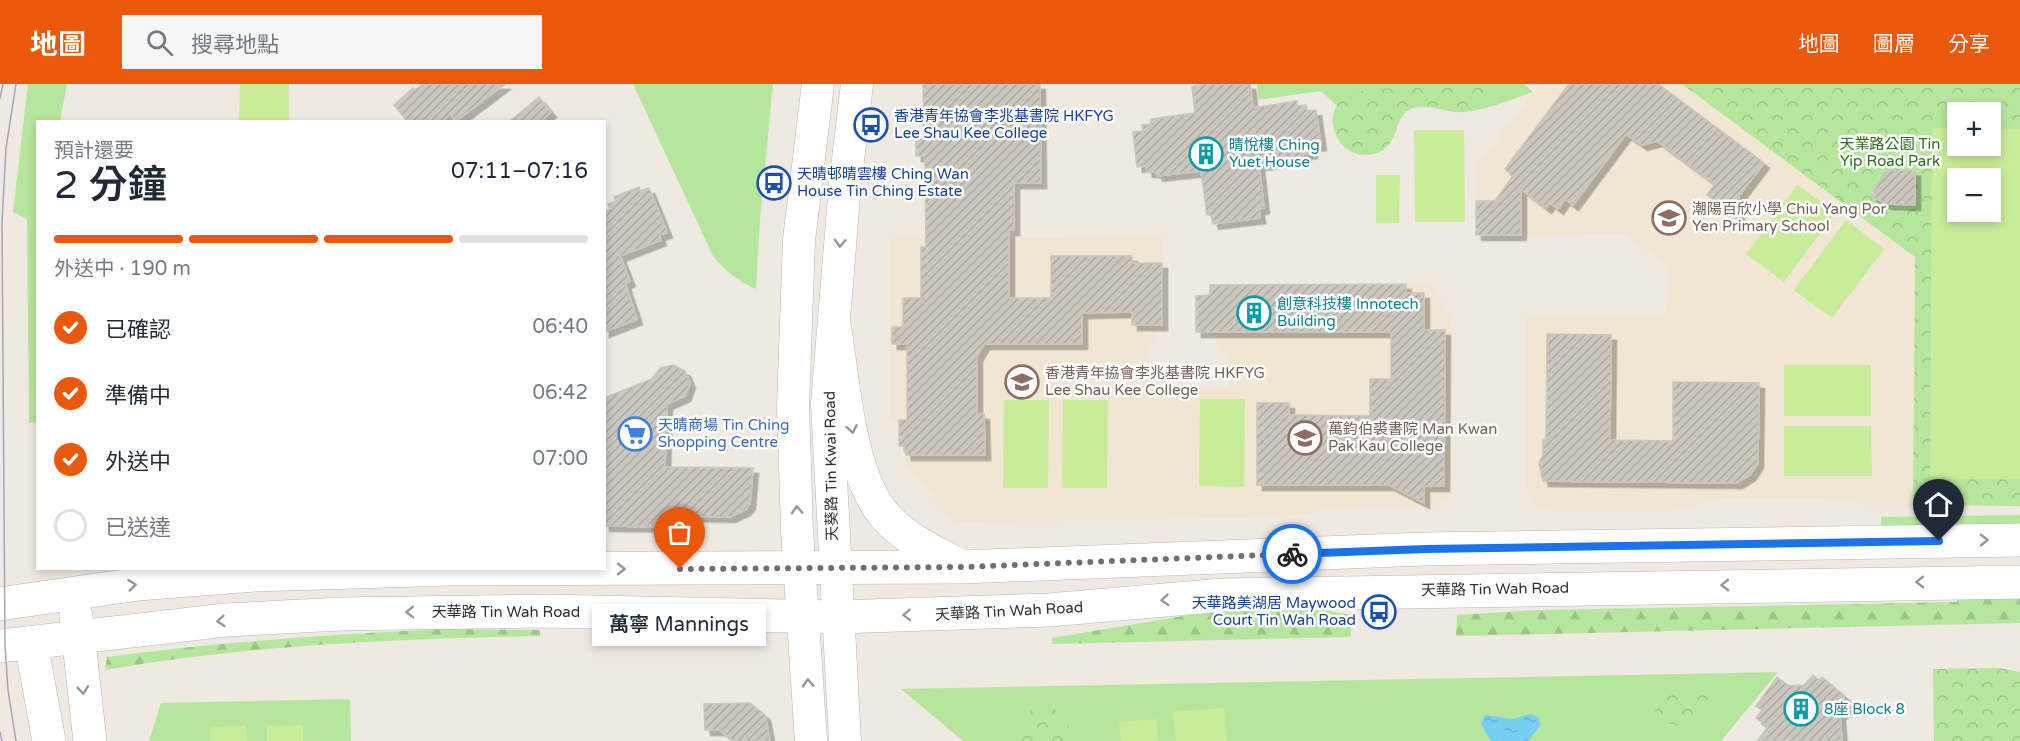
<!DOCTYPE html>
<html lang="zh-TW">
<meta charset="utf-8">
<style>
:root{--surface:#fff;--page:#f6f6f7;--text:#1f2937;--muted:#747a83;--line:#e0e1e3;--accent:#ea580c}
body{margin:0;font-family:"Varela Round","Noto Sans TC",sans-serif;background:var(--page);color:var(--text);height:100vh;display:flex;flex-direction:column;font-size:22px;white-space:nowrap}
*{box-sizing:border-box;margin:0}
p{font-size:20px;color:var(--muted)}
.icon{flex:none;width:33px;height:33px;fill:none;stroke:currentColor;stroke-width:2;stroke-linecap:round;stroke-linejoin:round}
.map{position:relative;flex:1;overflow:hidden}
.drawer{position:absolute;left:36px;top:36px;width:570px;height:450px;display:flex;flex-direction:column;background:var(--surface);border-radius:0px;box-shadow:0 3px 9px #0003}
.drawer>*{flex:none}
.tools{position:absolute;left:1947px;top:18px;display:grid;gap:12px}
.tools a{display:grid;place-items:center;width:54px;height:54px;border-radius:0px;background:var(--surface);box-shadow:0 3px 9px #0003;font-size:30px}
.pin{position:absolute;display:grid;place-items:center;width:51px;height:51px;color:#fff;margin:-62px -26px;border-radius:50% 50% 50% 0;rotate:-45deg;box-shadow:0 0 6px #0007}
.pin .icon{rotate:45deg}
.courier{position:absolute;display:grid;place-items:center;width:60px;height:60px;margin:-30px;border:4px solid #1a73e8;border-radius:50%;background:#fff;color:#222;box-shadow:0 2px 8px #0007}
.bubble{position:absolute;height:42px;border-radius:0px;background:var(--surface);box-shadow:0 3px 9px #0003;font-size:20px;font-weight:600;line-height:42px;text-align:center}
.summary em{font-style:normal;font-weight:600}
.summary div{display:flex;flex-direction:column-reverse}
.summary{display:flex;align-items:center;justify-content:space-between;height:102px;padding:0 18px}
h1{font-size:39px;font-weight:600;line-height:45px}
.bar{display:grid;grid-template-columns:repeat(4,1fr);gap:9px 6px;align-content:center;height:72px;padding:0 18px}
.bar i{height:8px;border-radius:4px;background:var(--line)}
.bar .active{background:var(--accent)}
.bar p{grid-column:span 4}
ol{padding:0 18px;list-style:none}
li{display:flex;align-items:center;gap:18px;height:66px}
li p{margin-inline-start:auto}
li .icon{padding:6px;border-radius:50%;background:var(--accent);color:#fff;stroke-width:4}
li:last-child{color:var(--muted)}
li i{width:33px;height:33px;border:3px solid var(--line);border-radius:50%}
header{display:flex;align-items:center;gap:36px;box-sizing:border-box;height:84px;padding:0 30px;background:var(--accent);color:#fff}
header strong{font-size:28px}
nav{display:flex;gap:33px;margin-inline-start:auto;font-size:21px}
.search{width:420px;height:54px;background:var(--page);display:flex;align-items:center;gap:15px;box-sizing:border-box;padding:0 21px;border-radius:0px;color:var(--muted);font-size:22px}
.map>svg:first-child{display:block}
.education{fill:#f0e6d1}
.grass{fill:#b6e59e}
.forest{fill:url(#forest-firs)}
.park{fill:url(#park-crowns);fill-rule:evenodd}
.pitch{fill:#c9ec9a;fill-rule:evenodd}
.water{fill:url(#water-ripples)}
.building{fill:url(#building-hatch);stroke:#cbc5ba;stroke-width:1.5;filter:url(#shadow)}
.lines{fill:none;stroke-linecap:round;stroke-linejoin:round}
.tertiary-casing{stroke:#b4b7c1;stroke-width:33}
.secondary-casing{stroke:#b4b7c1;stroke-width:34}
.tertiary{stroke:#fff;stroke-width:32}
.secondary{stroke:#fff;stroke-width:33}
.tram{stroke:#a3a6b8;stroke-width:1.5}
.oneway{stroke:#969696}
.done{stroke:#726f6d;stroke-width:6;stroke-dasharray:0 10.8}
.route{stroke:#1a73e8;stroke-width:8}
.labels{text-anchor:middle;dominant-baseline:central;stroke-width:5;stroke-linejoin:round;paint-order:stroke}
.transit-label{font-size:15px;fill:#164399;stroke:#fff;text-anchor:start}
.park-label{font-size:15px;fill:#2c6e1b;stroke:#fff}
.culture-label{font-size:15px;fill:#0d838f;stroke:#fff;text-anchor:start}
.education-label{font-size:15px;fill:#785e54;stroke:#fff;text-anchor:start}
.shop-label{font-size:15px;fill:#366cbe;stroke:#fff;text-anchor:start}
.street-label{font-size:15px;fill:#2e2e2e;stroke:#fff}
</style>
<header>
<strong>地圖</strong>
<div class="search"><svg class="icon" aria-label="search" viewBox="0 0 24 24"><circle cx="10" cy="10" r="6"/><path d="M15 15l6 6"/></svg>搜尋地點</div>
<nav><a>地圖</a><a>圖層</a><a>分享</a></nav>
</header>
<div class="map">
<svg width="2020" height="657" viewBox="0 0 2020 657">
<defs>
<pattern id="forest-firs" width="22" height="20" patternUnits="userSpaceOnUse" patternTransform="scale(1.5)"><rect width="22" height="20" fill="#b6e59e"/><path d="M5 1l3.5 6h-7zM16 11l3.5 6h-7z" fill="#9dc588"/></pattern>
<pattern id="park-crowns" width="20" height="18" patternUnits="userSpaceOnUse" patternTransform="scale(1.5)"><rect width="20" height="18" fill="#b6e59e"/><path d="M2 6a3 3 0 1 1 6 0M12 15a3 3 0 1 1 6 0" fill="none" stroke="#9dc588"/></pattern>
<pattern id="water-ripples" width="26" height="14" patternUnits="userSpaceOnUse" patternTransform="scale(1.5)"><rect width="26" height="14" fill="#75cff0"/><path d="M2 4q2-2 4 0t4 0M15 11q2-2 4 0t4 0" fill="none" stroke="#66b2ce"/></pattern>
<pattern id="building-hatch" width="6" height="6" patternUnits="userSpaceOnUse" patternTransform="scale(1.5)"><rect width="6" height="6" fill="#cbc7bf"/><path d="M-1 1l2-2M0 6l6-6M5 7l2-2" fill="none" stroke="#afaba4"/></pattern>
<filter id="shadow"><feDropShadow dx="5.5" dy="5.5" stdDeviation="0" flood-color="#0004"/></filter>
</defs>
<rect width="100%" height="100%" fill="#efe9e1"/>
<!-- education -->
<g class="education">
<polygon points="1540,0 1682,0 1915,173 1913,421 1866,421 1822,414 1719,414 1667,428 1551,428 1534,420 1526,402 1526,232 1667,231 1668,182 1625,150 1476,151 1476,84"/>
<polygon points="1162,153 1162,241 1142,278 1158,304 1229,304 1229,279 1211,248 1196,248 1196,212 1210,211 1210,201 1430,200 1451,235 1452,403 1447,416 1434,422 1332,425 1288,433 956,438 905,380 905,362 899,362 899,337 890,336 889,155"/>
</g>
<!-- grass -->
<g class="grass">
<polygon points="28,0 67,0 60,37 38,38 38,338 29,339 27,135 13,128"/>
<path d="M633,0H773L760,135L756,205C738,197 726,188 713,172Z"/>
<path d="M1257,0H1524L1533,8C1512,15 1487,26 1465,28C1440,30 1418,11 1398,35C1394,92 1318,76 1337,22L1321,7L1258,16Z"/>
<polygon points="2020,431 2020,442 1881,444 1881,433"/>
<polygon points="1778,588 1721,657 963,657 901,605"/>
<polygon points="350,615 351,657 149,657 161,619"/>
</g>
<!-- forest -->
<g class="forest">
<polygon points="1957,509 2020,512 2020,539 1456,552 1457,531 1538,526 1957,518"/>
<polygon points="1306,523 1351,531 1351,553 1052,560 1052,554 1230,524"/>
<path d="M449,545L540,546V552C394,555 249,561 105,586L107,573C221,558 335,550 449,545Z"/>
</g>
<!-- park -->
<g class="park">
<path d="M1403,0H1492C1484,49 1442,15 1415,23C1391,30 1402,60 1377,69C1344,81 1316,35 1345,13C1361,1 1384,9 1403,0Z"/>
<path d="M1682,0H2020V422L1913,421L1915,173ZM1958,28H1990V62H1958ZM1958,94H1990V128H1958Z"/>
<polygon points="1999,584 2020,588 2020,657 1934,657 1933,585"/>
<path d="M1688,603C1702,606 1715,615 1708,630C1693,642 1677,645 1660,636L1654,624C1660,609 1672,603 1688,603Z"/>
<path d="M1044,622C1064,626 1069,638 1072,657H1017L1021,632L1035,623Z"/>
</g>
<!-- pitch -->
<g class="pitch">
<polygon points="240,0 289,0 289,37 239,37"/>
<path d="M1932,44H1957L1958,62H1990L1991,44L2020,45V395H1930ZM1958,94H1990V128H1958Z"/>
<polygon points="1464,46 1465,138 1415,138 1414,46"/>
<polygon points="1376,91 1400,91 1399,139 1376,139"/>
<polygon points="1797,101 1836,128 1784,198 1746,170"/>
<polygon points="1846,136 1884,165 1832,234 1794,206"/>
<rect x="1784" y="281" width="87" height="51"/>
<polygon points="1200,315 1245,315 1244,403 1199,402"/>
<polygon points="1004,316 1049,316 1048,404 1003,404"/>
<polygon points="1063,316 1108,316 1107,404 1062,404"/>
<polygon points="1784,342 1871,342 1872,392 1784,392"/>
<polygon points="1224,624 1227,657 1176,657 1173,628"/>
<polygon points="1156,635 1158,657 1121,657 1119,638"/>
<polygon points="303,641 303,657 267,657 267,642"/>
<polygon points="246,642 247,657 210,657 210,643"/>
</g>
<!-- water -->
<polygon class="water" points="1531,630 1539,634 1540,642 1528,657 1491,657 1481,640 1485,631 1512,635"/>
<!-- building -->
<g class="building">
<polygon points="423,0 505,0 456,37 450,30 441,38 408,38 394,21 413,4 415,6"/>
<polygon points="923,0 1040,0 1041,99 1014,99 1014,146 1009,146 1009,214 1051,214 1051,172 1132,172 1132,179 1162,179 1162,241 1132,241 1132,228 1082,229 1082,260 984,260 977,272 977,330 984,330 985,371 906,371 905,362 899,362 899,336 907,336 907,260 892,260 892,243 903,243 903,214 921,214 921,163 926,163 925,72 916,72 916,53 924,53"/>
<polygon points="1200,0 1250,0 1253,24 1297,17 1297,22 1306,21 1307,27 1316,26 1321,61 1311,62 1312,69 1303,70 1303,75 1259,81 1264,124 1259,125 1260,134 1213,140 1211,131 1207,131 1201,87 1157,92 1156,88 1147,88 1146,82 1137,83 1133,48 1143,47 1142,41 1151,40 1151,35 1195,29 1192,3"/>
<polygon points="1569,0 1658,0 1764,79 1739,112 1739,135 1707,111 1715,100 1657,57 1642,61 1626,50 1573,121 1565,115 1558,125 1550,119 1546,124 1521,105 1521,151 1476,151 1476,117 1495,117 1513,92 1505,85"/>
<polygon points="539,13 551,28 540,38 509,38"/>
<polygon points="1886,86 1915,87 1915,121 1886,120 1871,112"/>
<polygon points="639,103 640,107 649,104 667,148 659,151 661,156 620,172 630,197 625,199 637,235 604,248 604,128 610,125 608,120 616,117 614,113"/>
<polygon points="1406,200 1406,209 1424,209 1424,246 1445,246 1444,402 1424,402 1424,419 1389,401 1257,401 1257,319 1289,319 1289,331 1370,332 1370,295 1391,295 1391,248 1196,248 1196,212 1210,211 1210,201"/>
<polygon points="1547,250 1611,251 1610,356 1673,357 1673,298 1759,299 1758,379 1750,391 1737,399 1543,397 1539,379 1543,371 1543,356 1546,356"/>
<polygon points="673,281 685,287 690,299 685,312 667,320 665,383 753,384 750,420 745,426 730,433 689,432 689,443 604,442 604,314 652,295 660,284"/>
<polygon points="1813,591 1819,596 1822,593 1845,612 1842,615 1849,621 1840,631 1842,657 1757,657 1768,643 1756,634 1762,626 1756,622 1777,593 1789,602 1804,601"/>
<polygon points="750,619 765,631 770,657 733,657 720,646 705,646 704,620"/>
</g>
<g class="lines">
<defs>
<g id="tertiary">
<polyline points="811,657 797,447 793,321 799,156 818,0"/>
<polyline points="845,657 827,320 845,101 857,0"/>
</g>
<g id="secondary">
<path d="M835,246C844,301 849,393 887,434C907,456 935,468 960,482"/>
<polyline points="0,520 138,500 254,491 451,485 963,483 1425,465 2020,456"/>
<polyline points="76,532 90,657"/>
<polyline points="31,559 49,657"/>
<polyline points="0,562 226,536 340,530 547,527 838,533 1049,526 1223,511 2020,498"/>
</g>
</defs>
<!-- tertiary casing -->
<use href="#tertiary" class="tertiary-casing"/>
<!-- secondary casing -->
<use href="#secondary" class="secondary-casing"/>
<!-- tertiary -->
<use href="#tertiary" class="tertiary"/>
<!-- secondary -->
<use href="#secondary" class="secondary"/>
<!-- tram -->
<g class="tram">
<polyline points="0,14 3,0"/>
<polyline points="0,648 2,657"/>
<polyline points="16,657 8,606 5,561 2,138 6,64 16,0"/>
</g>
</g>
<!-- one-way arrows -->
<defs><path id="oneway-chevron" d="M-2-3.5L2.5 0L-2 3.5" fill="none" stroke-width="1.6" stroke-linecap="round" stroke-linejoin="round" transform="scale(1.5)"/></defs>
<g class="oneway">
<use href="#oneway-chevron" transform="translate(840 159) rotate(93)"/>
<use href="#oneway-chevron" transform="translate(852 345) rotate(80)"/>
<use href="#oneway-chevron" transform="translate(797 426) rotate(-92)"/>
<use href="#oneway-chevron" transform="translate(1984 456) rotate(-1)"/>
<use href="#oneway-chevron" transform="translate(621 485)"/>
<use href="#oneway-chevron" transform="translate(1920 498) rotate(179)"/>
<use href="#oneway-chevron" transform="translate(132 501) rotate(-7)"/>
<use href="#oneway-chevron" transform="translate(1725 501) rotate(179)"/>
<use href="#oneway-chevron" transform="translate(1165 516) rotate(175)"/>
<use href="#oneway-chevron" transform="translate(410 528) rotate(179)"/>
<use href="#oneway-chevron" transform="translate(907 531) rotate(178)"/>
<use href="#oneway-chevron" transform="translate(221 537) rotate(175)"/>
<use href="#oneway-chevron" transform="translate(808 599) rotate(-93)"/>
<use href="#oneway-chevron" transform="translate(83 606) rotate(83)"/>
</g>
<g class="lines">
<!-- done -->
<polyline class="done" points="680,485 963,483 1292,470"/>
<!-- route -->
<polyline class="route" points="1292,470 1425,465 1939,457"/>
</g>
<!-- icons -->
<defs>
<symbol id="bus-ring" viewBox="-11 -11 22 22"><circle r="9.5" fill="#fff" stroke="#1a4fb4" stroke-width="1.5"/><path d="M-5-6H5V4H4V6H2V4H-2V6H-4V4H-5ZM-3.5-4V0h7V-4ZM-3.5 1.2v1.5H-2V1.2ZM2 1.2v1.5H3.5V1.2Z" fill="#1a4fb4"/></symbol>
<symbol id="building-ring" viewBox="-11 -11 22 22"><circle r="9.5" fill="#fff" stroke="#0f9aa8" stroke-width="1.5"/><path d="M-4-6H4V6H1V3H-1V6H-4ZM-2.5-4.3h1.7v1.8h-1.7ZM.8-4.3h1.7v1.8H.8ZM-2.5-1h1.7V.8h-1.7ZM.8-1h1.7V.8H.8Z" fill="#0f9aa8"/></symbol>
<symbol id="school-ring" viewBox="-11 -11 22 22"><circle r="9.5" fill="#fff" stroke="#8d6e63" stroke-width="1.5"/><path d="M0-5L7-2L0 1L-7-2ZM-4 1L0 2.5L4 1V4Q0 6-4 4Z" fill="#8d6e63"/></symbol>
<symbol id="supermarket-ring" viewBox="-11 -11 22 22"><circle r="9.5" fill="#fff" stroke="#3f7fe0" stroke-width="1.5"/><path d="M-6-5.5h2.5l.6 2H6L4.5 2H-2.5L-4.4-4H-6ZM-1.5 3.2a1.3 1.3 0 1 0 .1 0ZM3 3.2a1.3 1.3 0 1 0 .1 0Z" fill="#3f7fe0"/></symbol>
</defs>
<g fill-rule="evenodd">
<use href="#bus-ring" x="852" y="22" width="38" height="38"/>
<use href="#building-ring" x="1187" y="51" width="38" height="38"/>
<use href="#bus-ring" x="755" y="80" width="38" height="38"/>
<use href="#school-ring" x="1650" y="115" width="38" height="38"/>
<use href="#building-ring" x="1235" y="210" width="38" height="38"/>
<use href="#school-ring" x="1003" y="279" width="38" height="38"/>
<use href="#supermarket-ring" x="616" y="331" width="38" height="38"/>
<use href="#school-ring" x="1286" y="335" width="38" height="38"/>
<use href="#bus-ring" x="1360" y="509" width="38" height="38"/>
<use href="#building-ring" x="1782" y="606" width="38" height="38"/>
</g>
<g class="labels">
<!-- transit labels -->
<g class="transit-label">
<text x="894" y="32">香港青年協會李兆基書院 HKFYG<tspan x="894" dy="17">Lee Shau Kee College</tspan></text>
<text x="797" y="90">天晴邨晴雲樓 Ching Wan<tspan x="797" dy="17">House Tin Ching Estate</tspan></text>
<text x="1356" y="519" text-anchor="end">天華路美湖居 Maywood<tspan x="1356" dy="17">Court Tin Wah Road</tspan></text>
</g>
<!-- park labels -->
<g class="park-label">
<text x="1890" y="60">天業路公園 Tin<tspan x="1890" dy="17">Yip Road Park</tspan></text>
</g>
<!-- culture labels -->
<g class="culture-label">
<text x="1229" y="61">晴悅樓 Ching<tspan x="1229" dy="17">Yuet House</tspan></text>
<text x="1277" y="220">創意科技樓 Innotech<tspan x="1277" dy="17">Building</tspan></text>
<text x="1824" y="625">8座 Block 8</text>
</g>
<!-- education labels -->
<g class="education-label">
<text x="1692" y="125">潮陽百欣小學 Chiu Yang Por<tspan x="1692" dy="17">Yen Primary School</tspan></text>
<text x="1045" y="289">香港青年拹會李兆基書院 HKFYG<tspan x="1045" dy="17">Lee Shau Kee College</tspan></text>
<text x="1328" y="345">萬鈞伯裘書院 Man Kwan<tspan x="1328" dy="17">Pak Kau College</tspan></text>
</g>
<!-- shop labels -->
<g class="shop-label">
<text x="658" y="341">天晴商場 Tin Ching<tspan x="658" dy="17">Shopping Centre</tspan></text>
</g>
<!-- street labels -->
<g class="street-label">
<text transform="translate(831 382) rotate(-91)">天葵路 Tin Kwai Road</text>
<text transform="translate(1495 505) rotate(-1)">天華路 Tin Wah Road</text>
<text transform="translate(1009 527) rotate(-3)">天華路 Tin Wah Road</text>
<text x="506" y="528">天華路 Tin Wah Road</text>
</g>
</g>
</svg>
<div class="tools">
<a>+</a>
<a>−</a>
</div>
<div class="pin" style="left:680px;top:485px;background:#ea580c"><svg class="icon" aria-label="bag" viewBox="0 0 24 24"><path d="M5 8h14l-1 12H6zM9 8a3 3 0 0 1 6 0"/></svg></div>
<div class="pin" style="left:1939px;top:457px;background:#1f2937"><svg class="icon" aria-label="home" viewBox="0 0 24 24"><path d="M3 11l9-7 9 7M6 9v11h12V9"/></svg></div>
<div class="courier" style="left:1292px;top:470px"><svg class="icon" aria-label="bike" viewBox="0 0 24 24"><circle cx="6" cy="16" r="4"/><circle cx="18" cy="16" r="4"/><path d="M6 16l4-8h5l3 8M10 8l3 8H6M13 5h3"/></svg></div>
<div class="bubble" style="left:592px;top:520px;width:174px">萬寧 Mannings</div>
<section class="drawer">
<div class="summary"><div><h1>2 分鐘</h1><p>預計還要</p></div><em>07:11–07:16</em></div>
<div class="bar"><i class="active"></i><i class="active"></i><i class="active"></i><i></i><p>外送中 · 190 m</p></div>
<ol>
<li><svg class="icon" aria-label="check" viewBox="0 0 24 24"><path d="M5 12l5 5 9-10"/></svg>已確認<p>06:40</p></li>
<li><svg class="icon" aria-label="check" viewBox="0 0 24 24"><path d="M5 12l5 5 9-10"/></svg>準備中<p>06:42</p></li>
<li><svg class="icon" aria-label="check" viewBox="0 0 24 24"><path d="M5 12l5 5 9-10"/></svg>外送中<p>07:00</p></li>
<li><i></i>已送達</li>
</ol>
</section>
</div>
